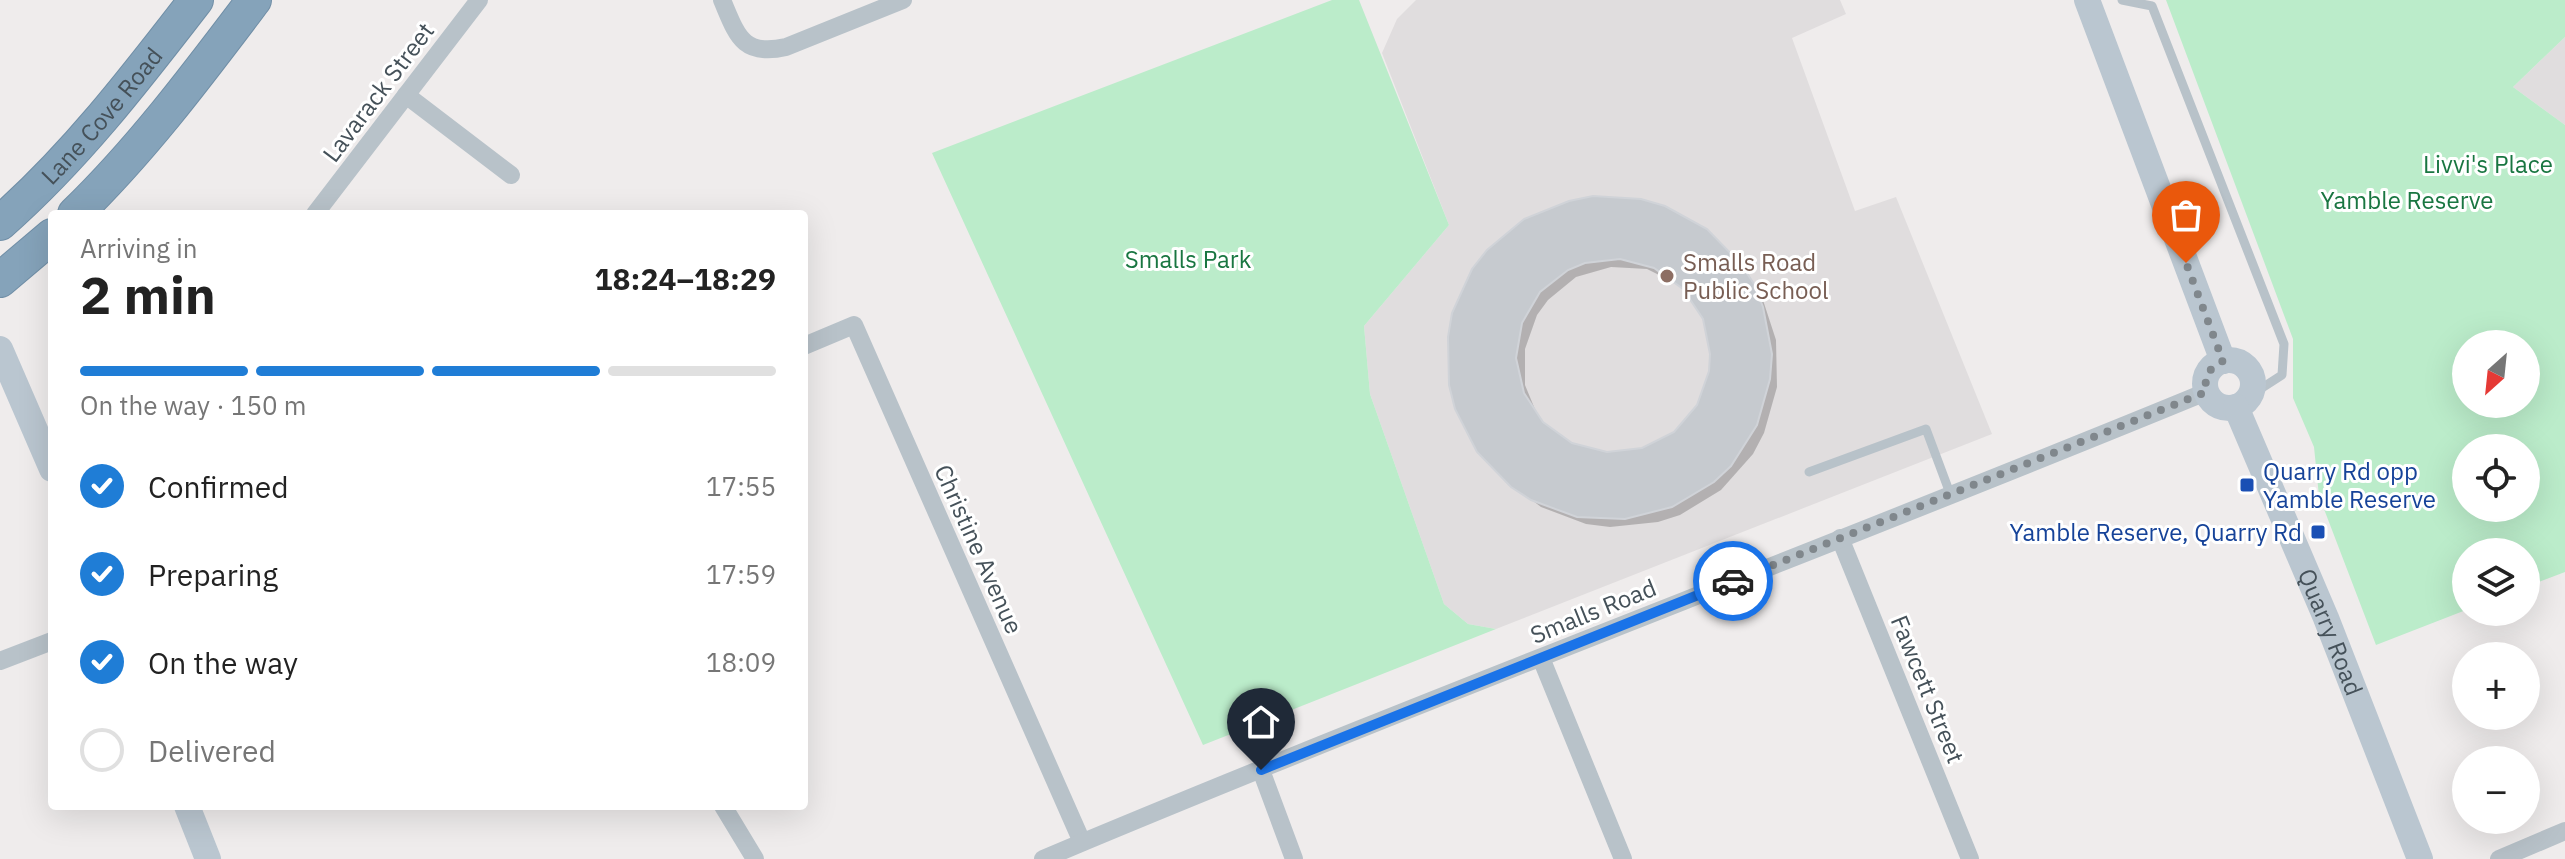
<!DOCTYPE html>
<meta charset="utf-8">
<style>
:root{--surface:#fff;--page:#f6f6f6;--text:#222;--muted:#767676;--line:#e0e0e0;--accent:#1f7dd6}
body{margin:0;font-family:"IBM Plex Sans",sans-serif;background:var(--page);color:var(--text);height:100vh;display:flex;flex-direction:column;font-size:30px;white-space:nowrap}
*{box-sizing:border-box;margin:0}
p{font-size:26px;color:var(--muted)}
.icon{flex:none;width:44px;height:44px;fill:none;stroke:currentColor;stroke-width:2;stroke-linecap:round;stroke-linejoin:round}
.map{position:relative;flex:1;overflow:hidden}
.details{position:absolute;left:48px;top:210px;width:760px;height:600px;display:flex;flex-direction:column;background:var(--surface);border-radius:8px;box-shadow:0 8px 32px #0002}
.details>*{flex:none}
.needle{width:52px;rotate:207deg}
.controls{position:absolute;left:2452px;top:330px;display:grid;gap:16px}
.controls a{display:grid;place-items:center;width:88px;height:88px;border-radius:50%;background:var(--surface);box-shadow:0 8px 32px #0002;font-size:40px}
.pin{position:absolute;display:grid;place-items:center;width:68px;height:68px;color:#fff;margin:-82px -34px;border-radius:50% 50% 50% 0;rotate:-45deg;box-shadow:0 0 8px #0007}
.pin .icon{rotate:45deg}
.courier{position:absolute;display:grid;place-items:center;width:80px;height:80px;margin:-40px;border:6px solid #1a73e8;border-radius:50%;background:#fff;color:#222;box-shadow:0 2px 10px #0007}
.summary em{font-style:normal;font-weight:700}
.summary div{display:flex;flex-direction:column-reverse}
.summary{display:flex;align-items:center;justify-content:space-between;height:136px;padding:0 32px}
h1{font-size:52px;font-weight:700;line-height:60px}
.bar{display:grid;grid-template-columns:repeat(4,1fr);gap:12px 8px;align-content:center;height:96px;padding:0 32px}
.bar i{height:10px;border-radius:6px;background:var(--line)}
.bar .selected{background:var(--accent)}
.bar p{grid-column:span 4}
ol{padding:0 32px;list-style:none}
li{display:flex;align-items:center;gap:24px;height:88px}
li p{margin-inline-start:auto}
li .icon{padding:8px;border-radius:50%;background:var(--accent);color:#fff;stroke-width:4}
li:last-child{color:var(--muted)}
li i{width:44px;height:44px;border:4px solid var(--line);border-radius:50%}
.map>svg:first-child{display:block}
.education{fill:#e0ddde}
.green{fill:#bbecca;fill-rule:evenodd}
.shadow{fill:#0003;fill-rule:evenodd}
.building{fill:#c6cacf;stroke:#d0d3d8;stroke-width:2;fill-rule:evenodd}
.lines{fill:none;stroke-linecap:round;stroke-linejoin:round}
.highway-casing{stroke:#708ea6;stroke-width:36}
.lane{stroke:#b8c2c9;stroke-width:9}
.street{stroke:#b8c2c9;stroke-width:18}
.secondary{stroke:#bac6d0;stroke-width:26}
.highway{stroke:#85a3ba;stroke-width:34}
.done{stroke:#80878c;stroke-width:8;stroke-dasharray:0 14.4}
.route{stroke:#1a73e8;stroke-width:10}
.education-dot{fill:#8d6e63;stroke:#fff;stroke-width:3}
.transit-dot{fill:#1a4fb4;stroke:#fff;stroke-width:3}
.labels{text-anchor:middle;dominant-baseline:central;stroke-width:6;stroke-linejoin:round;paint-order:stroke}
.street-label{font-size:24px;fill:#455159;stroke:#fff}
.park-label{font-size:24px;fill:#197641;stroke:#fff}
.education-label{font-size:24px;fill:#785e54;stroke:#fff;text-anchor:start}
.transit-label{font-size:24px;fill:#164399;stroke:#fff;text-anchor:start}
</style>
<div class="map">
<svg width="2565" height="859" viewBox="0 0 2565 859">
<rect width="100%" height="100%" fill="#efecec"/>
<!-- education -->
<g class="education">
<polygon points="1416,0 1840,0 1846,14 1792,38 1855,211 1896,197 1992,434 1496,629 1468,624 1444,604 1370,394 1364,326 1449,225 1382,53 1397,19"/>
<polygon points="2565,37 2565,125 2513,87"/>
</g>
<!-- green -->
<g class="green">
<polygon points="1332,0 1359,0 1449,225 1364,326 1370,394 1444,604 1468,624 1496,629 1203,745 932,153"/>
<path d="M2166,0H2565V37L2513,87L2565,125V572L2526,587V552H2466V610L2376,645L2319,496L2314,447L2293,398V339ZM2526,344V404H2466V344ZM2526,448V508H2466V448Z"/>
</g>
<!-- shadow -->
<path class="shadow" d="M1706,231L1748,274L1761,294L1776,340L1777,387L1764,433L1753,454L1721,490L1680,515L1658,522L1610,527L1586,524L1541,507L1503,478L1474,271ZM1611,267L1647,269L1679,285L1696,302L1710,336L1711,372L1699,406L1675,433L1643,450L1625,454L1589,451L1556,436L1539,419L1525,385V349L1537,315L1548,300L1576,277Z"/>
<!-- building -->
<path class="building" d="M1593,196L1641,199L1665,206L1707,229L1741,264L1754,284L1763,307L1772,354L1770,379L1757,425L1731,466L1714,482L1672,507L1625,519L1577,517L1531,500L1511,487L1477,452L1455,409L1449,385L1448,337L1452,313L1472,269L1487,250L1524,219L1569,201ZM1620,259L1654,268L1683,289L1703,319L1710,354L1709,371L1697,405L1674,432L1642,448L1607,452L1572,443L1543,422L1524,393L1516,358L1522,323L1540,292L1568,270L1585,263Z"/>
<g class="lines">
<defs>
<g id="highway">
<path d="M75,214C142,149 198,74 254,0"/>
<path id="s2" d="M0,223C75,157 135,79 196,0"/>
<polyline points="0,280 52,236"/>
</g>
</defs>
<!-- highway casing -->
<use href="#highway" class="highway-casing"/>
<!-- lane -->
<g class="lane">
<polyline points="2122,0 2152,6 2284,344 2282,375 2251,395"/>
<polyline points="1809,472 1926,429 1951,496"/>
</g>
<!-- street -->
<g class="street">
<path d="M722,0C737,35 742,57 786,47L903,0"/>
<polyline points="406,95 511,175"/>
<polyline points="315,214 479,0"/>
<polyline points="804,346 854,325 1082,842"/>
<polyline points="1840,538 1970,859"/>
<polyline points="1541,658 1623,859"/>
<polyline points="0,661 52,641"/>
<polyline points="1261,770 1294,859"/>
<polyline points="723,806 755,859"/>
<path d="M1043,859C1428,697 1820,551 2206,392"/>
<polyline points="2499,859 2565,831"/>
</g>
<!-- secondary -->
<g class="secondary">
<polyline points="2087,0 2223,361"/>
<polyline points="0,349 52,469"/>
<circle cx="2229" cy="384" r="24"/>
<path id="s1" d="M2236,407L2326,618L2420,859"/>
<polyline points="187,806 208,859"/>
</g>
<!-- highway -->
<use href="#highway" class="highway"/>
</g>
<g class="lines">
<!-- done -->
<path class="done" d="M1733,581L2206,392C2204,377 2209,367 2223,361L2186,263"/>
<!-- route -->
<polyline class="route" points="1261,770 1733,581"/>
</g>
<!-- markers -->
<circle class="education-dot" cx="1667" cy="276" r="8"/>
<g class="transit-dot">
<rect x="2239" y="477" width="16" height="16" rx="4"/>
<rect x="2310" y="524" width="16" height="16" rx="4"/>
</g>
<g class="labels">
<!-- street labels -->
<g class="street-label">
<text transform="translate(378 92) rotate(-53)">Lavarack Street</text>
<text stroke="none"><textPath href="#s2" startOffset="148">Lane Cove Road</textPath></text>
<text transform="translate(979 549) rotate(66)">Christine Avenue</text>
<text transform="translate(1593 611) rotate(-22)">Smalls Road</text>
<text stroke="none"><textPath href="#s1" startOffset="244">Quarry Road</textPath></text>
<text transform="translate(1928 689) rotate(68)">Fawcett Street</text>
</g>
<!-- park labels -->
<g class="park-label">
<text x="2488" y="164">Livvi's Place</text>
<text x="2407" y="200">Yamble Reserve</text>
<text x="1188" y="259">Smalls Park</text>
</g>
<!-- education labels -->
<g class="education-label">
<text x="1683" y="262">Smalls Road<tspan x="1683" dy="28">Public School</tspan></text>
</g>
<!-- transit labels -->
<g class="transit-label">
<text x="2263" y="471">Quarry Rd opp<tspan x="2263" dy="28">Yamble Reserve</tspan></text>
<text x="2302" y="532" text-anchor="end">Yamble Reserve, Quarry Rd</text>
</g>
</g>
</svg>
<div class="controls">
<a><svg class="needle" viewBox="-14 -14 28 28"><path d="M0-13l5 13h-10z" fill="#e53935"/><path d="M0 13l5-13h-10z" fill="#767676"/></svg></a>
<a><svg class="icon" aria-label="locate" viewBox="0 0 24 24"><circle cx="12" cy="12" r="6"/><path d="M12 2v4M12 18v4M2 12h4M18 12h4"/></svg></a>
<a><svg class="icon" aria-label="layers" viewBox="0 0 24 24"><path d="M12 4l9 5-9 5-9-5zM3 14l9 5 9-5"/></svg></a>
<a>+</a>
<a>−</a>
</div>
<div class="pin" style="left:2186px;top:263px;background:#ea580c"><svg class="icon" aria-label="bag" viewBox="0 0 24 24"><path d="M5 8h14l-1 12H6zM9 8a3 3 0 0 1 6 0"/></svg></div>
<div class="pin" style="left:1261px;top:770px;background:#1f2937"><svg class="icon" aria-label="home" viewBox="0 0 24 24"><path d="M3 11l9-7 9 7M6 9v11h12V9"/></svg></div>
<div class="courier" style="left:1733px;top:581px"><svg class="icon" aria-label="car" viewBox="0 0 24 24"><path d="M5 17H2v-5l4-1 3-4h7l3 4 3 1v5h-3M9 17h6M6 11h13"/><circle cx="7" cy="17" r="2"/><circle cx="17" cy="17" r="2"/></svg></div>
<section class="details">
<div class="summary"><div><h1>2 min</h1><p>Arriving in</p></div><em>18:24–18:29</em></div>
<div class="bar"><i class="selected"></i><i class="selected"></i><i class="selected"></i><i></i><p>On the way · 150 m</p></div>
<ol>
<li><svg class="icon" aria-label="check" viewBox="0 0 24 24"><path d="M5 12l5 5 9-10"/></svg>Confirmed<p>17:55</p></li>
<li><svg class="icon" aria-label="check" viewBox="0 0 24 24"><path d="M5 12l5 5 9-10"/></svg>Preparing<p>17:59</p></li>
<li><svg class="icon" aria-label="check" viewBox="0 0 24 24"><path d="M5 12l5 5 9-10"/></svg>On the way<p>18:09</p></li>
<li><i></i>Delivered</li>
</ol>
</section>
</div>
